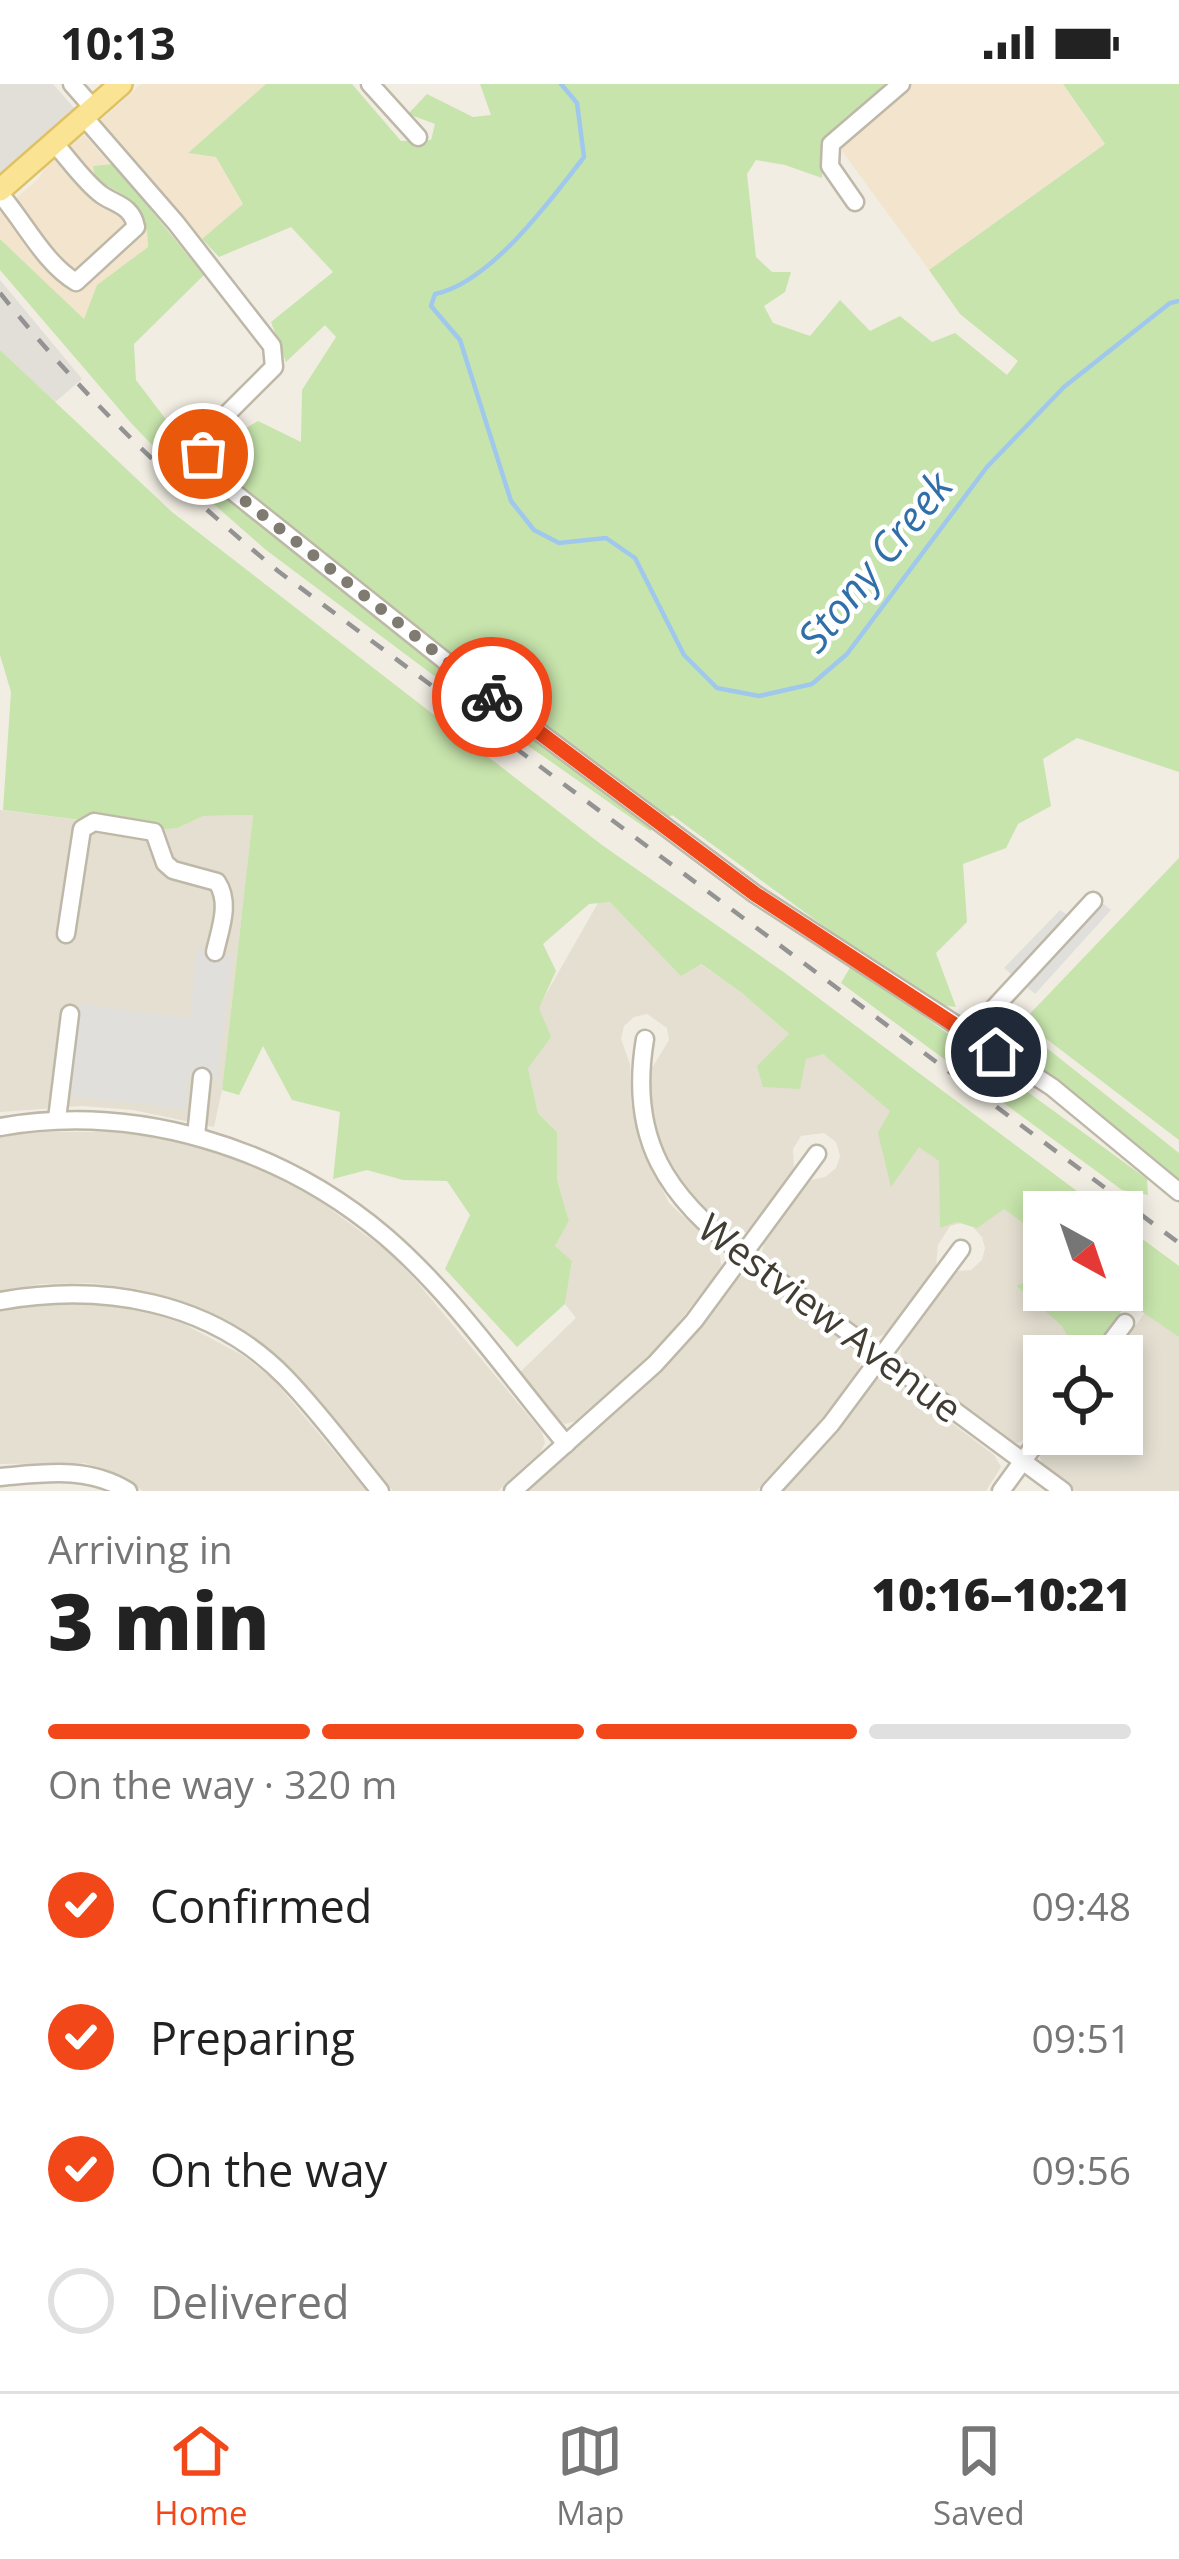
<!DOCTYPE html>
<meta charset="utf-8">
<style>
:root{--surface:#fff;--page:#f6f6f6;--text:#222;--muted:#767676;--line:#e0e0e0;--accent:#f24718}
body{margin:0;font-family:"Open Sans",sans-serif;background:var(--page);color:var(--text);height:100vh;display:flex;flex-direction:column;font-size:45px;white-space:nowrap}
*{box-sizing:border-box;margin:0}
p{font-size:39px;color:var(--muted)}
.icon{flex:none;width:66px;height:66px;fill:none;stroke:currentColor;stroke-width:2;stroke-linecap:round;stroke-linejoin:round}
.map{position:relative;height:1407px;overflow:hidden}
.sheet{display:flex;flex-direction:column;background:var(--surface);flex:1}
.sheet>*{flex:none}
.needle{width:78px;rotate:140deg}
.controls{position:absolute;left:1023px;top:1107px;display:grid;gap:24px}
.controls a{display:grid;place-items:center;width:120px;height:120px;border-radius:0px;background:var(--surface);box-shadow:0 6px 18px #0003;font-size:60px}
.pin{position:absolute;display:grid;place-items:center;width:102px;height:102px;color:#fff;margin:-51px;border:6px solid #fff;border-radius:50%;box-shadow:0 3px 12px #0007}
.courier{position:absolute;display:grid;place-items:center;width:120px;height:120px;margin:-60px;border:9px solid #f24718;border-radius:50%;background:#fff;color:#222;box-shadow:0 3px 15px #0007}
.headline em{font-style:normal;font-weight:800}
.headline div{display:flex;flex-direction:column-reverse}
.headline{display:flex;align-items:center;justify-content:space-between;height:204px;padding:0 48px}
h1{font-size:78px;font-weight:800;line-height:90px}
.bar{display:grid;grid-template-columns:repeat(4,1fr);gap:18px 12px;align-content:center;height:144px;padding:0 48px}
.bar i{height:15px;border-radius:9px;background:var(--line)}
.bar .on{background:var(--accent)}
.bar p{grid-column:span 4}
ol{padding:0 48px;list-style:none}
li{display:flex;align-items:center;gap:36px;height:132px}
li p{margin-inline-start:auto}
li .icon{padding:12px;border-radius:50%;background:var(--accent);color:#fff;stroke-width:4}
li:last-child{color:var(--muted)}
li i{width:66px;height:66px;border:6px solid var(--line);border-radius:50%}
.status{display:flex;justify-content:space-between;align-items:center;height:84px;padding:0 60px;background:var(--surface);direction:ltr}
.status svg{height:33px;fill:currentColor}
.menu{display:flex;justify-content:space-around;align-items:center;height:168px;border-top:3px solid var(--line);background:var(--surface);font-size:33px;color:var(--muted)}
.menu a{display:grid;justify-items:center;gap:6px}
.menu .on{color:var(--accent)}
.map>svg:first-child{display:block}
.residential{fill:#e4dfd1}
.commercial{fill:#f3e5cd}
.industrial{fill:#e2ded8}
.green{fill:#c7e4ac}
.parking{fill:#e1dfdb}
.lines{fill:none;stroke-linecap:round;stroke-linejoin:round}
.stream{stroke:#a0c8ed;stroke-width:4.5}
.minor-casing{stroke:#beb8a9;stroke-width:21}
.major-casing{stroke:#dec163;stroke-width:26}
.minor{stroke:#fff;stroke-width:16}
.major{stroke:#fae392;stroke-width:21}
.rail{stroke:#939393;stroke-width:4.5;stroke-dasharray:15 15;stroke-linecap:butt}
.done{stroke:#7f7b71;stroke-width:12;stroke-dasharray:0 21.6}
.route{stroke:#f24718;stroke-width:15}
.labels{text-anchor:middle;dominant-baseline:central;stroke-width:9;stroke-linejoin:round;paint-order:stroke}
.street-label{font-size:39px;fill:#423d33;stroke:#fff}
.water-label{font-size:42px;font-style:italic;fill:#316fa9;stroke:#fff}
</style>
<div class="status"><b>10:13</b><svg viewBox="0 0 49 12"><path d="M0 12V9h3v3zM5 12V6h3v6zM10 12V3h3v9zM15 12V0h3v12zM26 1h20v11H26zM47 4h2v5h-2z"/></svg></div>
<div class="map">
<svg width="1179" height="1407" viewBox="0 0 1179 1407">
<rect width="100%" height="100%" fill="#f1ede3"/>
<!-- residential -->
<g class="residential">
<polygon points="0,726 158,746 178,744 203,732 253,731 222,1006 214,1043 133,1026 82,1022 0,1028"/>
<polygon points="610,818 645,852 700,880 742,909 790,951 944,1042 1044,1128 1044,1196 1040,1202 1103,1252 1089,1272 1044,1272 1044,1332 1028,1353 1018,1359 1007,1356 904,1279 900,1269 903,1258 958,1187 971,1186 982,1176 985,1164 982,1153 973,1143 961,1139 950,1142 938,1161 936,1182 887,1249 878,1253 866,1251 768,1178 762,1170 764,1158 811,1096 825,1093 836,1084 840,1072 836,1058 824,1049 801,1052 793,1065 794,1086 748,1148 729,1149 686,1109 666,1075 655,1044 649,989 669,956 667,944 647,930 634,933 624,942 621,955 630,980 631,1020 639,1058 669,1119 718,1165 722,1184 657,1265 576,1337 565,1340 556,1335 518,1290 576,1234 565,1220 572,1178 555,1162 569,1137 557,1096 557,1048 538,1029 528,984 538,924 598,819"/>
<polygon points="23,1048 110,1048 159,1053 212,1067 265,1088 317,1115 387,1167 417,1198 542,1348 545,1359 540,1369 498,1407 393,1407 291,1287 225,1238 184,1218 138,1205 92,1199 40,1200 0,1208 0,1052"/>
<polygon points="745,1190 756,1193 857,1268 861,1277 858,1289 804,1359 766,1398 756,1407 526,1407 661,1288 694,1252 735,1196"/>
<polygon points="1162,1206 1179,1219 1179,1407 1076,1407 1044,1383 1040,1373 1043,1365 1054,1350 1122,1350 1122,1272 1113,1272"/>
<polygon points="89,1218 132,1223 184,1240 242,1271 272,1294 367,1407 143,1407 114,1389 84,1379 0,1380 0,1227 43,1219"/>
<polygon points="883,1293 893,1295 994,1371 1001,1383 986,1407 782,1407 834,1352 874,1296"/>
</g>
<!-- commercial -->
<g class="commercial">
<polygon points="141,0 266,0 189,68 216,73 243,121 202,155 100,37"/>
<polygon points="904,0 1063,0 1105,60 929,186 842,67 843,53"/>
<polygon points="84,51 110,80 94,82 97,95 128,111 148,141 148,163 97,201 84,236 0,155 0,129 39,94 50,74"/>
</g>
<!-- industrial -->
<g class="industrial">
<polygon points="0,0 53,0 74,24 0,91"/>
<polygon points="0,196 82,295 55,318 0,266"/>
</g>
<!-- green -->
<g class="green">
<path d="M266,0H352L401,57L431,56L435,40L408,30L427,10L473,33L491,31L480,0H894L825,55L822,94L785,81L756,76L747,90L756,173L772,188H791L785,208L764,222L773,239L810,252L840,216L870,247L900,232L932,258L955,249L1007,291L1018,277L960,230L929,186L1105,60L1063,0H1179V688L1077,654L1043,675L1051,722L1018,740L1006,764L963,780L967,838L936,869L956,923L903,917L1147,1095L1148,1111L1122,1106L841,899L859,868L672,731L650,747L520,656L266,466L184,394L131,339L0,186V155L84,235L97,201L148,163C149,124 129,112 96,96L93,82L113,80L204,191L134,260L136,296L221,408L227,387L223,357L258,337L301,358L302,306L336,253L325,241L286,278L271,238L333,188L291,143L219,173L202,155L243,120L216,73L188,69Z"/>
<polygon points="0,266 172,428 602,761 785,889 1105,1128 1044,1128 1044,1154 1004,1125 977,1144 957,1138 940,1144 939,1077 919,1063 891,1103 878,1049 890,1027 823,970 806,975 800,1005 763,1003 757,982 789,950 742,909 701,880 681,892 610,818 589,820 543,860 556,887 539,924 551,953 528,984 538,1029 557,1048 557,1096 569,1137 555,1162 572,1177 565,1220 517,1263 445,1185 470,1131 447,1097 403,1096 367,1086 333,1095 340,1028 292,1016 263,962 239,1011 222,1006 253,731 203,732 178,744 158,746 3,726 11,608 0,571"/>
<polygon points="1179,774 1179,1056 1023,937"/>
<polygon points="987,938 1019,942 1179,1069 1179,1098 1056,995 986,955"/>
<polygon points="1122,1140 1179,1182 1179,1253 1128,1218 1089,1272 1078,1272 1062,1242 1017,1202 1044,1189 1044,1206 1122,1206"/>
</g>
<!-- parking -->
<g class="parking">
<polygon points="1091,810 1111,826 1035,910 1004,884 1060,826 1071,833"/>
<polygon points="197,863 233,873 217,995 189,992 185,1025 69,1012 81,920 190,935"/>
</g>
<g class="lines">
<!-- stream -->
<path class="stream" d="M561,0L577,19L584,73C550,117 490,199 435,210L431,222L460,256L511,417L534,446L559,459L606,454L635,474L684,571L717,604L759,612L812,600L847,570L987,383L1064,303L1170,219L1179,217"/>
<defs>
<g id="minor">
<polyline points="72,0 94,25"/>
<polyline points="370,0 418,53"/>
<polyline points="84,33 176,139 272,262 274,283 216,341 203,369 221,398 459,588 755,810 1052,1003 1179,1108"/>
<path d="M0,110C24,137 44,179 76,198L136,143C132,122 117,121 102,111C84,98 69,75 54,59"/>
<polyline points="855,118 830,82 831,60 901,0"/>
<path d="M66,850L82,745L94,738L154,748L165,779L173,786L217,798C231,819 220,845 215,868"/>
<polyline points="969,951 1093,817"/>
<path d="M645,955C628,1056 667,1113 744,1171L1063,1407"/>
<polyline points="57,1035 70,930"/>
<path d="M0,1043C136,1019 280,1063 385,1152C452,1209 509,1292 566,1360"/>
<polyline points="196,1052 202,993"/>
<path d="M0,1217C101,1199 210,1216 285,1293C319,1328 349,1369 380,1407"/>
<polyline points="1100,1272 1125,1239"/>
<path d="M0,1393C45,1389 88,1382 128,1407"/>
<polyline points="513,1407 655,1280 694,1237 817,1070"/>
<polyline points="770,1407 831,1340 961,1165"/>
<polyline points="1001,1407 1044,1348"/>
</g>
<polyline id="major" points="0,106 121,0"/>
</defs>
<!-- minor casing -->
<use href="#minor" class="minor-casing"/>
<!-- major casing -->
<use href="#major" class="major-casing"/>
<!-- minor -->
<use href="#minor" class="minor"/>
<!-- major -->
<use href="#major" class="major"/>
<!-- rail -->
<path class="rail" d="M0,209C82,312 177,403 278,487L1179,1159"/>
</g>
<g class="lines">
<!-- done -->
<polyline class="done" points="203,370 221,398 492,613"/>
<!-- route -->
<polyline class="route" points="492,613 755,810 996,968"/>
</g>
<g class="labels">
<!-- street labels -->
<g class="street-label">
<text transform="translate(831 1233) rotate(37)">Westview Avenue</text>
</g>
<!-- water labels -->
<g class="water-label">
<text transform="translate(874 477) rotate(-51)">Stony Creek</text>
</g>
</g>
</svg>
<div class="controls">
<a><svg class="needle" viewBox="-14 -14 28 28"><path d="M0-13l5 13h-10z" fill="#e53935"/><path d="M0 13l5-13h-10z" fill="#767676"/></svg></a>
<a><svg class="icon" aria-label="locate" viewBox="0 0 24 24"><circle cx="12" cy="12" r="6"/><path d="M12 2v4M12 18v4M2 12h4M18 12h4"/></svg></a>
</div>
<div class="pin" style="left:203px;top:370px;background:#ea580c"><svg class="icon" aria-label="bag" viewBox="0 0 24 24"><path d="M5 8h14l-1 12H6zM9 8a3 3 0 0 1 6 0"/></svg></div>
<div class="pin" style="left:996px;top:968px;background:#1f2937"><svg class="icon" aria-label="home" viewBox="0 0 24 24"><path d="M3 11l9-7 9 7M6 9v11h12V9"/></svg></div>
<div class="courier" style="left:492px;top:613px"><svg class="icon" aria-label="bike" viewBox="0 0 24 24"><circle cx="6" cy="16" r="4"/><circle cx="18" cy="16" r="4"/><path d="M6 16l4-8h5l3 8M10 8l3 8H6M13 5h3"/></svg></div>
</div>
<section class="sheet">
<div class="headline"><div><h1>3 min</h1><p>Arriving in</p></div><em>10:16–10:21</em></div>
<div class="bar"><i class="on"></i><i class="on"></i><i class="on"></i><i></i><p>On the way · 320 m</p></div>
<ol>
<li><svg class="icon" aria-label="check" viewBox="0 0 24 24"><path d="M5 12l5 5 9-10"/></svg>Confirmed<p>09:48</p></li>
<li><svg class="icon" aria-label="check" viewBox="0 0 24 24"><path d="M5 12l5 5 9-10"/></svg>Preparing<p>09:51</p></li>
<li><svg class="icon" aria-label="check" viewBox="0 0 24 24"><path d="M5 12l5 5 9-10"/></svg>On the way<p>09:56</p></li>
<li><i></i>Delivered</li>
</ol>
</section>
<nav class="menu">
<a class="on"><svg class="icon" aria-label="home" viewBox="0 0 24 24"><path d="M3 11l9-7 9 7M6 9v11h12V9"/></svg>Home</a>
<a><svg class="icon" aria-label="map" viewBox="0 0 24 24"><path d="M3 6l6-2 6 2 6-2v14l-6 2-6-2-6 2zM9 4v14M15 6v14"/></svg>Map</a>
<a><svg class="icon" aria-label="saved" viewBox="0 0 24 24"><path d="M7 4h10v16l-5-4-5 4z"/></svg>Saved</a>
</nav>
